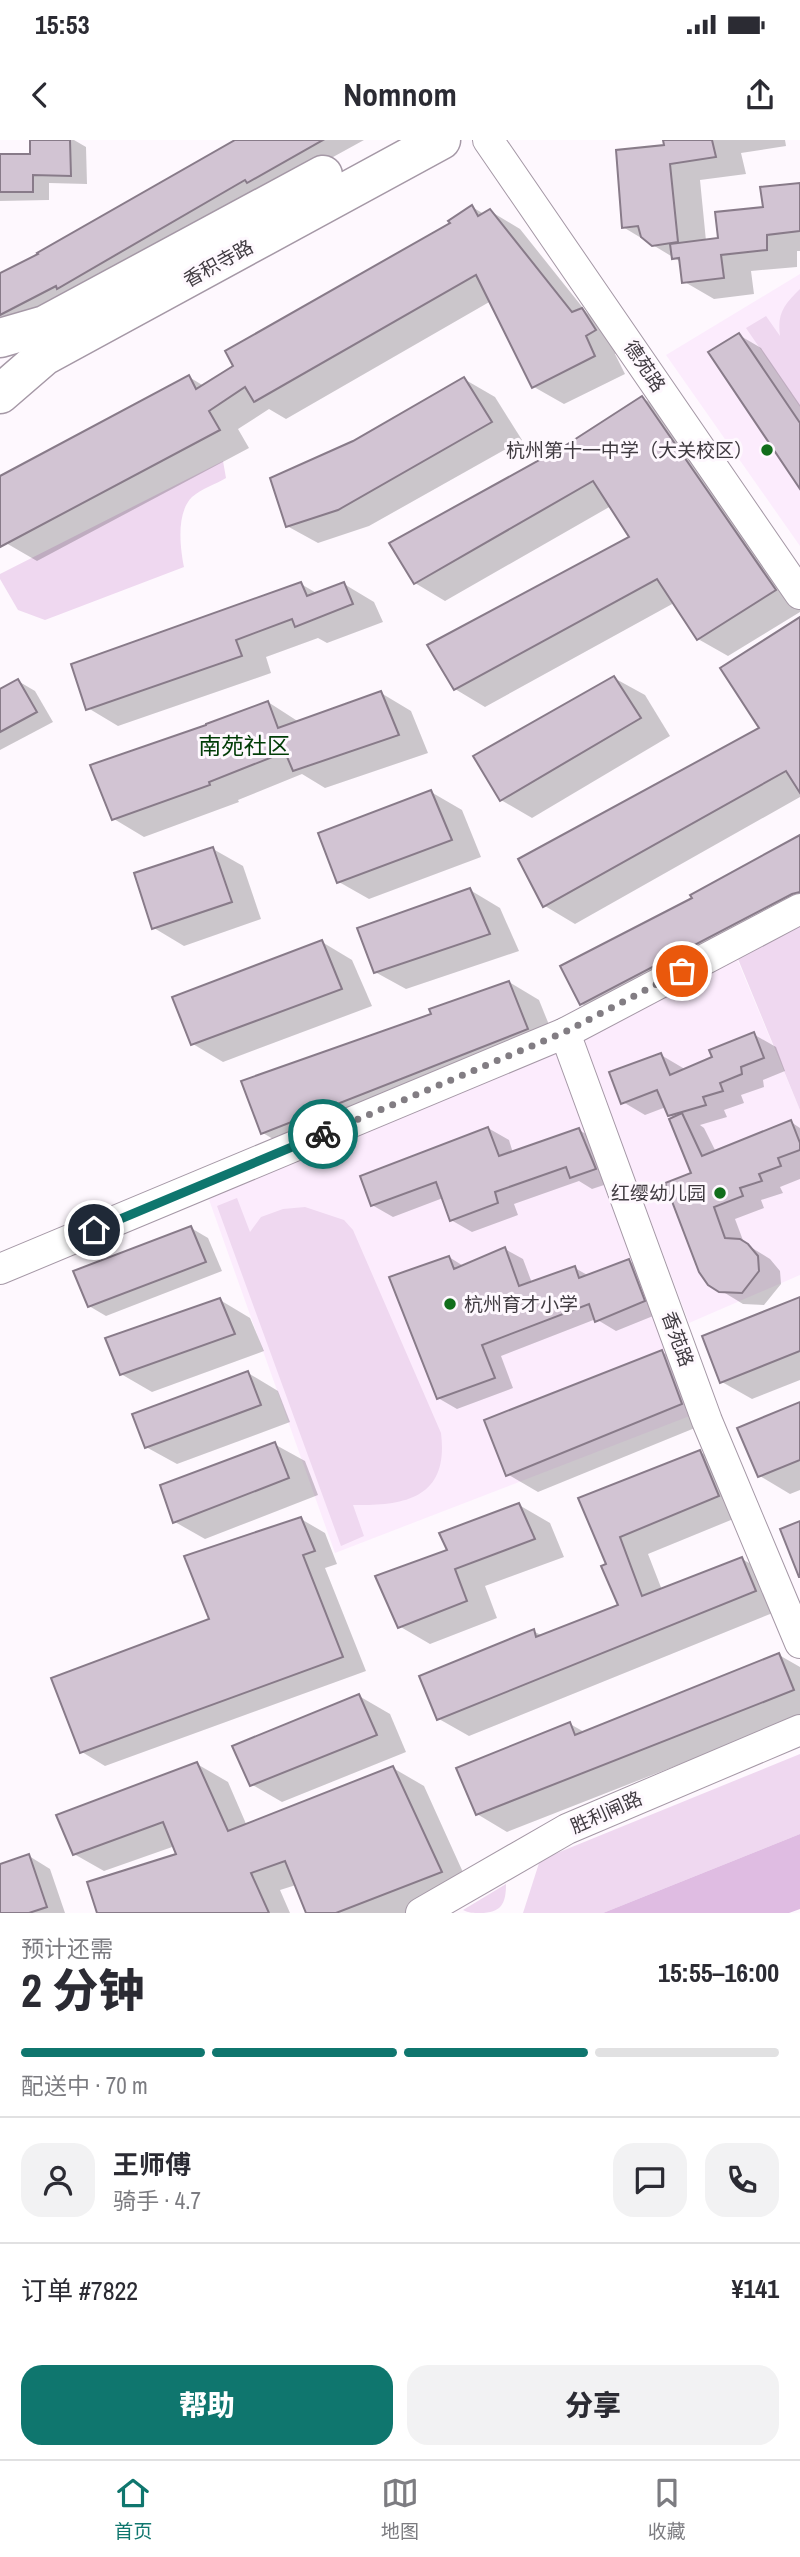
<!DOCTYPE html>
<html lang="zh">
<meta charset="utf-8">
<style>
:root{--surface:#fff;--page:#f2f2f3;--text:#2b2b33;--muted:#7c7c81;--line:#e1e1e2;--accent:#0f766e}
body{margin:0;font-family:"Archivo Narrow","Noto Sans SC",sans-serif;background:var(--page);color:var(--text);height:100vh;display:flex;flex-direction:column;font-size:26px;white-space:nowrap}
*{box-sizing:border-box;margin:0}
p{font-size:23px;color:var(--muted)}
.icon{flex:none;width:38px;height:38px;fill:none;stroke:currentColor;stroke-width:2;stroke-linecap:round;stroke-linejoin:round}
.map{position:relative;height:1773px;overflow:hidden}
.panel{display:flex;flex-direction:column;background:var(--surface);flex:1}
.panel>*{flex:none}
.pin{position:absolute;display:grid;place-items:center;width:60px;height:60px;color:#fff;margin:-30px;border:4px solid #fff;border-radius:50%;box-shadow:0 2px 7px #0007}
.courier{position:absolute;display:grid;place-items:center;width:70px;height:70px;margin:-35px;border:5px solid #0f766e;border-radius:50%;background:#fff;color:#222;box-shadow:0 2px 9px #0007}
.headline em{font-style:normal;font-weight:800}
.headline div{display:flex;flex-direction:column-reverse}
.headline{display:flex;align-items:center;justify-content:space-between;height:119px;padding:0 21px}
h1{font-size:46px;font-weight:800;line-height:52px}
.bar{display:grid;grid-template-columns:repeat(4,1fr);gap:10px 7px;align-content:center;height:84px;padding:0 21px}
.bar i{height:9px;border-radius:5px;background:var(--line)}
.bar .selected{background:var(--accent)}
.bar p{grid-column:span 4}
.line{display:flex;align-items:center;gap:18px;padding:0 21px;border-top:2px solid var(--line)}
.line div{flex:1}
.round{display:grid;place-items:center;flex:none;width:74px;height:74px;border-radius:21px;background:var(--page)}
.button{display:flex;gap:14px;margin-top:auto;padding:14px 21px}
.button a{flex:1;height:80px;border-radius:21px;background:var(--accent);color:#fff;font-size:28px;font-weight:800;line-height:80px;text-align:center}
.button a+a{background:var(--page);color:var(--text)}
.status{display:flex;justify-content:space-between;align-items:center;height:49px;padding:0 35px;background:var(--surface);direction:ltr}
.status svg{height:19px;fill:currentColor}
header{display:flex;justify-content:space-between;align-items:center;height:91px;padding:0 21px;background:var(--surface);font-size:32px;font-weight:800}
.dock{display:flex;justify-content:space-around;align-items:center;height:98px;border-top:2px solid var(--line);background:var(--surface);font-size:19px;color:var(--muted)}
.dock a{display:grid;justify-items:center;gap:4px}
.dock .selected{color:var(--accent)}
.map>svg:first-child{display:block}
.built{fill:#fcecfd}
.green{fill:#efd8f0}
.water{fill:#dfbce2}
.shadow{fill:#0003}
.building{fill:#d2c4d3;stroke:#887b89;stroke-width:2}
.lines{fill:none;stroke-linecap:round;stroke-linejoin:round}
.minor-casing{stroke:#a598a6;stroke-width:32}
.major-casing{stroke:#a598a6;stroke-width:41}
.minor{stroke:#fff;stroke-width:30}
.major{stroke:#fff;stroke-width:38}
.done{stroke:#827d83;stroke-width:7;stroke-dasharray:0 12.6}
.route{stroke:#0f766e;stroke-width:9}
.poi-dot{fill:#116e1b;stroke:#fef8fe;stroke-width:2.5}
.labels{text-anchor:middle;dominant-baseline:central;stroke-width:6;stroke-linejoin:round;paint-order:stroke}
.street-label{font-size:19px;fill:#403b41;stroke:#fef8fe}
.poi-label{font-size:19px;fill:#403b41;stroke:#fef8fe;text-anchor:end}
.quarter-label{font-size:23px;fill:#003c06;stroke:#fef8fe}
</style>
<div class="status"><b>15:53</b><svg viewBox="0 0 49 12"><path d="M0 12V9h3v3zM5 12V6h3v6zM10 12V3h3v9zM15 12V0h3v12zM26 1h20v11H26zM47 4h2v5h-2z"/></svg></div>
<header><svg class="icon" aria-label="back" viewBox="0 0 24 24"><path d="M15 5l-7 7 7 7"/></svg>Nomnom<svg class="icon" aria-label="share" viewBox="0 0 24 24"><path d="M12 15V3M7 8l5-5 5 5M5 13v7h14v-7"/></svg></header>
<div class="map">
<svg width="800" height="1773" viewBox="0 0 800 1773">
<rect width="100%" height="100%" fill="#fef8fe"/>
<!-- built -->
<g class="built">
<polygon points="800,134 800,406 666,215"/>
<polygon points="737,819 800,970 800,1135 689,1183 581,896"/>
<polygon points="558,907 695,1274 335,1413 207,1054"/>
</g>
<!-- green -->
<g class="green">
<path d="M800,149V267L746,188L766,176L780,196C777,173 784,165 800,149Z"/>
<path d="M223,321L226,338C216,344 201,349 192,357C176,373 180,407 184,427L45,480L18,470L0,439V434Z"/>
<polygon points="800,786 800,970 738,819"/>
<path d="M237,1058L250,1092L261,1077L283,1069L305,1067L344,1080L353,1090L441,1293C449,1357 407,1366 353,1365L364,1396L341,1406L217,1066Z"/>
<polygon points="800,1614 800,1694 603,1773 523,1773 540,1720"/>
<path d="M506,1744C506,1764 501,1773 480,1773C473,1773 469,1773 463,1770Z"/>
</g>
<!-- water -->
<polygon class="water" points="800,1694 800,1769 789,1773 603,1773"/>
<!-- shadow -->
<g class="shadow">
<polygon points="32,0 74,0 86,7 87,44 49,43 49,60 0,61 0,15 32,16"/>
<polygon points="238,0 364,0 0,200 0,135 40,115"/>
<polygon points="665,0 785,0 786,6 741,13 746,34 700,40 706,101 719,99 800,45 800,111 797,111 797,127 751,131 754,154 714,159 683,141 681,122 623,87 665,6"/>
<polygon points="472,67 484,74 490,71 520,89 587,173 612,187 626,207 615,214 625,234 564,264 534,247 491,161 286,279 269,269 238,289 249,308 37,421 6,403 0,392 0,338 189,237 204,246 452,84"/>
<polygon points="739,195 761,208 800,265 800,345"/>
<polygon points="464,239 495,257 522,300 369,386 318,403 287,386"/>
<polygon points="642,258 673,275 800,460 800,472 728,516 698,499 674,463 485,567 455,549 632,397 611,366 445,461 415,443 564,309"/>
<polygon points="301,444 318,454 344,444 374,462 383,482 327,503 318,498 266,517 271,533 118,586 88,568"/>
<polygon points="800,484 800,657 575,784 545,766 761,589"/>
<polygon points="614,538 645,555 670,596 532,678 501,660"/>
<polygon points="18,541 35,551 53,582 0,610 0,551"/>
<polygon points="381,553 411,571 428,613 325,648 302,634 238,660 239,662 144,697 114,679 268,562 299,582"/>
<polygon points="431,652 462,670 481,717 369,759 339,742"/>
<polygon points="800,697 800,784 612,881 582,864 694,759"/>
<polygon points="213,709 243,726 261,779 184,806 154,788"/>
<polygon points="470,750 500,768 519,811 406,849 375,832"/>
<polygon points="322,802 352,820 372,866 223,922 193,904"/>
<polygon points="509,842 539,860 558,907 293,1011 263,993"/>
<polygon points="753,894 776,907 785,931 763,940 764,947 741,955 744,963 724,970 727,977 700,985 704,988 716,1012 791,982 800,988 800,1039 780,1047 783,1053 761,1060 764,1068 735,1079 744,1103 770,1119 780,1131 781,1144 764,1165 743,1164 720,1150 693,1034 675,978 669,975 666,967 645,975 623,962 661,915 683,928 684,931 715,918"/>
<polygon points="488,988 509,1000 513,1013 579,990 600,1002 616,1041 592,1049 579,1041 514,1064 518,1075 472,1092 451,1080 443,1058 393,1077 372,1065"/>
<polygon points="191,1088 208,1098 222,1131 106,1176 89,1166"/>
<polygon points="505,1109 523,1119 532,1143 575,1128 589,1136 629,1121 648,1132 663,1172 616,1191 596,1179 501,1216 513,1248 457,1269 438,1258 449,1117 465,1127"/>
<polygon points="800,1159 800,1240 752,1259 722,1242"/>
<polygon points="220,1160 250,1178 264,1211 152,1252 121,1234"/>
<polygon points="662,1212 693,1229 712,1281 538,1352 507,1334"/>
<polygon points="248,1233 278,1251 290,1282 177,1324 146,1307"/>
<polygon points="800,1264 800,1350 790,1354 760,1336"/>
<polygon points="274,1304 305,1321 318,1355 205,1399 175,1382"/>
<polygon points="700,1312 730,1329 748,1373 648,1414 662,1450 742,1419 772,1436 785,1468 469,1596 439,1579 533,1491 543,1496 621,1466 608,1425 581,1359"/>
<polygon points="519,1365 550,1383 564,1417 485,1446 497,1478 430,1504 399,1486 449,1411"/>
<polygon points="301,1379 325,1393 337,1424 325,1428 366,1531 105,1626 82,1612 211,1480"/>
<polygon points="779,1515 800,1527 800,1577 507,1692 477,1674 570,1584 586,1593"/>
<polygon points="359,1556 390,1574 406,1612 282,1662 251,1644"/>
<polygon points="197,1624 228,1642 247,1686 393,1628 424,1646 471,1750 411,1773 308,1773 296,1745 280,1750 290,1773 99,1773 178,1715 175,1706 104,1731 74,1714"/>
<polygon points="29,1716 50,1729 65,1773 0,1773 0,1726"/>
</g>
<!-- building -->
<g class="building">
<polygon points="30,0 70,0 71,36 33,35 33,52 0,52 0,14 30,14"/>
<polygon points="235,0 323,0 247,43 245,40 57,149 56,146 0,175 0,133 38,114 37,113"/>
<polygon points="663,0 712,0 716,17 670,24 678,102 652,106 641,97 638,86 622,88 616,10 664,5"/>
<polygon points="800,43 800,91 767,95 767,110 721,115 724,138 682,143 679,118 672,119 670,104 718,98 715,72 763,67 760,47"/>
<polygon points="472,65 478,76 490,69 572,172 582,168 596,190 586,196 595,216 532,248 476,135 254,262 245,247 209,271 220,290 0,407 0,336 189,235 196,249 233,226 225,211 450,83 448,81"/>
<polygon points="739,193 800,283 800,349 708,212"/>
<polygon points="464,237 492,282 338,370 286,387 270,338 353,301"/>
<polygon points="642,256 776,450 697,500 657,439 454,550 427,505 629,397 593,341 414,444 389,403 563,307"/>
<polygon points="301,442 307,456 344,442 353,464 295,487 292,479 236,500 242,516 86,570 71,524"/>
<polygon points="800,477 800,653 786,631 543,767 518,719 759,588 720,528"/>
<polygon points="614,536 641,578 500,661 473,616"/>
<polygon points="18,539 37,572 0,592 0,549"/>
<polygon points="381,551 399,595 293,631 285,612 209,642 210,645 112,680 90,625 206,585 206,584 268,561 278,588"/>
<polygon points="431,650 452,700 337,743 318,693"/>
<polygon points="800,695 800,752 792,754 580,865 560,826 692,758 690,755"/>
<polygon points="213,707 232,762 152,789 134,733"/>
<polygon points="470,748 490,794 374,833 357,788"/>
<polygon points="322,800 342,849 191,905 172,857"/>
<polygon points="509,841 528,889 261,994 241,941 431,874 429,869"/>
<polygon points="754,892 764,918 741,927 742,934 720,943 723,951 703,957 706,965 668,976 657,950 621,964 609,932 661,913 670,935 712,917 709,910"/>
<polygon points="682,973 702,1016 791,980 800,1003 800,1010 778,1018 781,1026 759,1034 762,1041 740,1048 743,1056 714,1067 725,1098 740,1099 748,1104 758,1116 759,1131 742,1153 719,1152 708,1145 699,1132 665,1043 691,1033 669,979"/>
<polygon points="488,987 499,1016 579,988 596,1029 570,1038 566,1027 495,1052 498,1063 450,1081 436,1042 371,1066 360,1036"/>
<polygon points="191,1086 206,1122 88,1167 73,1131"/>
<polygon points="505,1107 519,1146 575,1126 579,1138 629,1119 645,1161 595,1182 589,1164 482,1205 495,1238 437,1259 389,1137 449,1116 454,1129"/>
<polygon points="800,1157 800,1211 720,1243 702,1196"/>
<polygon points="220,1158 235,1194 120,1235 105,1198"/>
<polygon points="662,1210 682,1264 506,1336 484,1280"/>
<polygon points="248,1231 261,1265 145,1308 132,1274"/>
<polygon points="800,1262 800,1320 758,1337 737,1288"/>
<polygon points="275,1302 289,1338 173,1383 160,1345"/>
<polygon points="700,1310 719,1356 620,1397 642,1456 742,1417 756,1451 437,1580 419,1536 534,1489 536,1497 618,1465 601,1426 606,1424 578,1358"/>
<polygon points="519,1363 535,1399 455,1429 467,1461 398,1488 375,1436 447,1410 439,1393"/>
<polygon points="301,1377 315,1411 303,1415 343,1517 80,1613 51,1538 209,1479 184,1416"/>
<polygon points="800,1381 800,1437 799,1437 780,1389"/>
<polygon points="779,1513 794,1550 476,1675 456,1628 570,1582 575,1595"/>
<polygon points="359,1554 377,1595 250,1646 232,1606"/>
<polygon points="197,1622 228,1691 393,1626 442,1732 336,1773 306,1773 285,1721 251,1733 269,1773 97,1773 87,1742 176,1714 163,1682 73,1715 56,1675"/>
<polygon points="29,1714 47,1767 29,1773 0,1773 0,1724"/>
</g>
<g class="lines">
<defs>
<g id="minor">
<polyline points="488,0 800,454"/>
<polyline points="565,893 707,1281 800,1503"/>
<polyline points="0,1129 565,893 800,769"/>
<polyline points="421,1773 567,1689 800,1590"/>
</g>
<g id="major">
<polyline points="0,198 45,185 323,35"/>
<polyline points="0,254 44,216 441,0"/>
</g>
</defs>
<!-- minor casing -->
<use href="#minor" class="minor-casing"/>
<!-- major casing -->
<use href="#major" class="major-casing"/>
<!-- minor -->
<use href="#minor" class="minor"/>
<!-- major -->
<use href="#major" class="major"/>
</g>
<g class="lines">
<!-- done -->
<polyline class="done" points="323,994 565,892 682,831"/>
<!-- route -->
<polyline class="route" points="94,1090 323,994"/>
</g>
<!-- markers -->
<g class="poi-dot">
<circle cx="767" cy="310" r="7"/>
<circle cx="720" cy="1053" r="7"/>
<circle cx="450" cy="1164" r="7"/>
</g>
<g class="labels">
<!-- street labels -->
<g class="street-label">
<text transform="translate(218 123) rotate(-29)">香积寺路</text>
<text transform="translate(645 226) rotate(56)">德苑路</text>
<text transform="translate(678 1199) rotate(70)">香苑路</text>
<text transform="translate(606 1672) rotate(-24)">胜利闸路</text>
</g>
<!-- poi labels -->
<g class="poi-label">
<text x="753" y="310">杭州第十一中学（大关校区）</text>
<text x="706" y="1053">红缨幼儿园</text>
<text x="464" y="1164" text-anchor="start">杭州育才小学</text>
</g>
<!-- quarter labels -->
<g class="quarter-label">
<text x="244" y="605">南苑社区</text>
</g>
</g>
</svg>
<div class="pin" style="left:682px;top:831px;background:#ea580c"><svg class="icon" aria-label="bag" viewBox="0 0 24 24"><path d="M5 8h14l-1 12H6zM9 8a3 3 0 0 1 6 0"/></svg></div>
<div class="pin" style="left:94px;top:1090px;background:#1f2937"><svg class="icon" aria-label="home" viewBox="0 0 24 24"><path d="M3 11l9-7 9 7M6 9v11h12V9"/></svg></div>
<div class="courier" style="left:323px;top:994px"><svg class="icon" aria-label="bike" viewBox="0 0 24 24"><circle cx="6" cy="16" r="4"/><circle cx="18" cy="16" r="4"/><path d="M6 16l4-8h5l3 8M10 8l3 8H6M13 5h3"/></svg></div>
</div>
<section class="panel">
<div class="headline"><div><h1>2 分钟</h1><p>预计还需</p></div><em>15:55–16:00</em></div>
<div class="bar"><i class="selected"></i><i class="selected"></i><i class="selected"></i><i></i><p>配送中 · 70 m</p></div>
<div class="line" style="height:126px"><a class="round"><svg class="icon" aria-label="person" viewBox="0 0 24 24"><circle cx="12" cy="8" r="4"/><path d="M4 21q1-7 8-7t8 7"/></svg></a><div><b>王师傅</b><p>骑手 · 4.7</p></div><a class="round"><svg class="icon" aria-label="chat" viewBox="0 0 24 24"><path d="M4 5h16v11H9l-5 4z"/></svg></a><a class="round"><svg class="icon" aria-label="phone" viewBox="0 0 24 24"><path d="M5 4h4l2 5-3 2q2 4 5 5l2-3 5 2v4C11 20 4 13 5 4z"/></svg></a></div>
<div class="line" style="height:91px"><div>订单 #7822</div><b>¥141</b></div>
<div class="button"><a>帮助</a><a>分享</a></div>
</section>
<nav class="dock">
<a class="selected"><svg class="icon" aria-label="home" viewBox="0 0 24 24"><path d="M3 11l9-7 9 7M6 9v11h12V9"/></svg>首页</a>
<a><svg class="icon" aria-label="map" viewBox="0 0 24 24"><path d="M3 6l6-2 6 2 6-2v14l-6 2-6-2-6 2zM9 4v14M15 6v14"/></svg>地图</a>
<a><svg class="icon" aria-label="saved" viewBox="0 0 24 24"><path d="M7 4h10v16l-5-4-5 4z"/></svg>收藏</a>
</nav>
